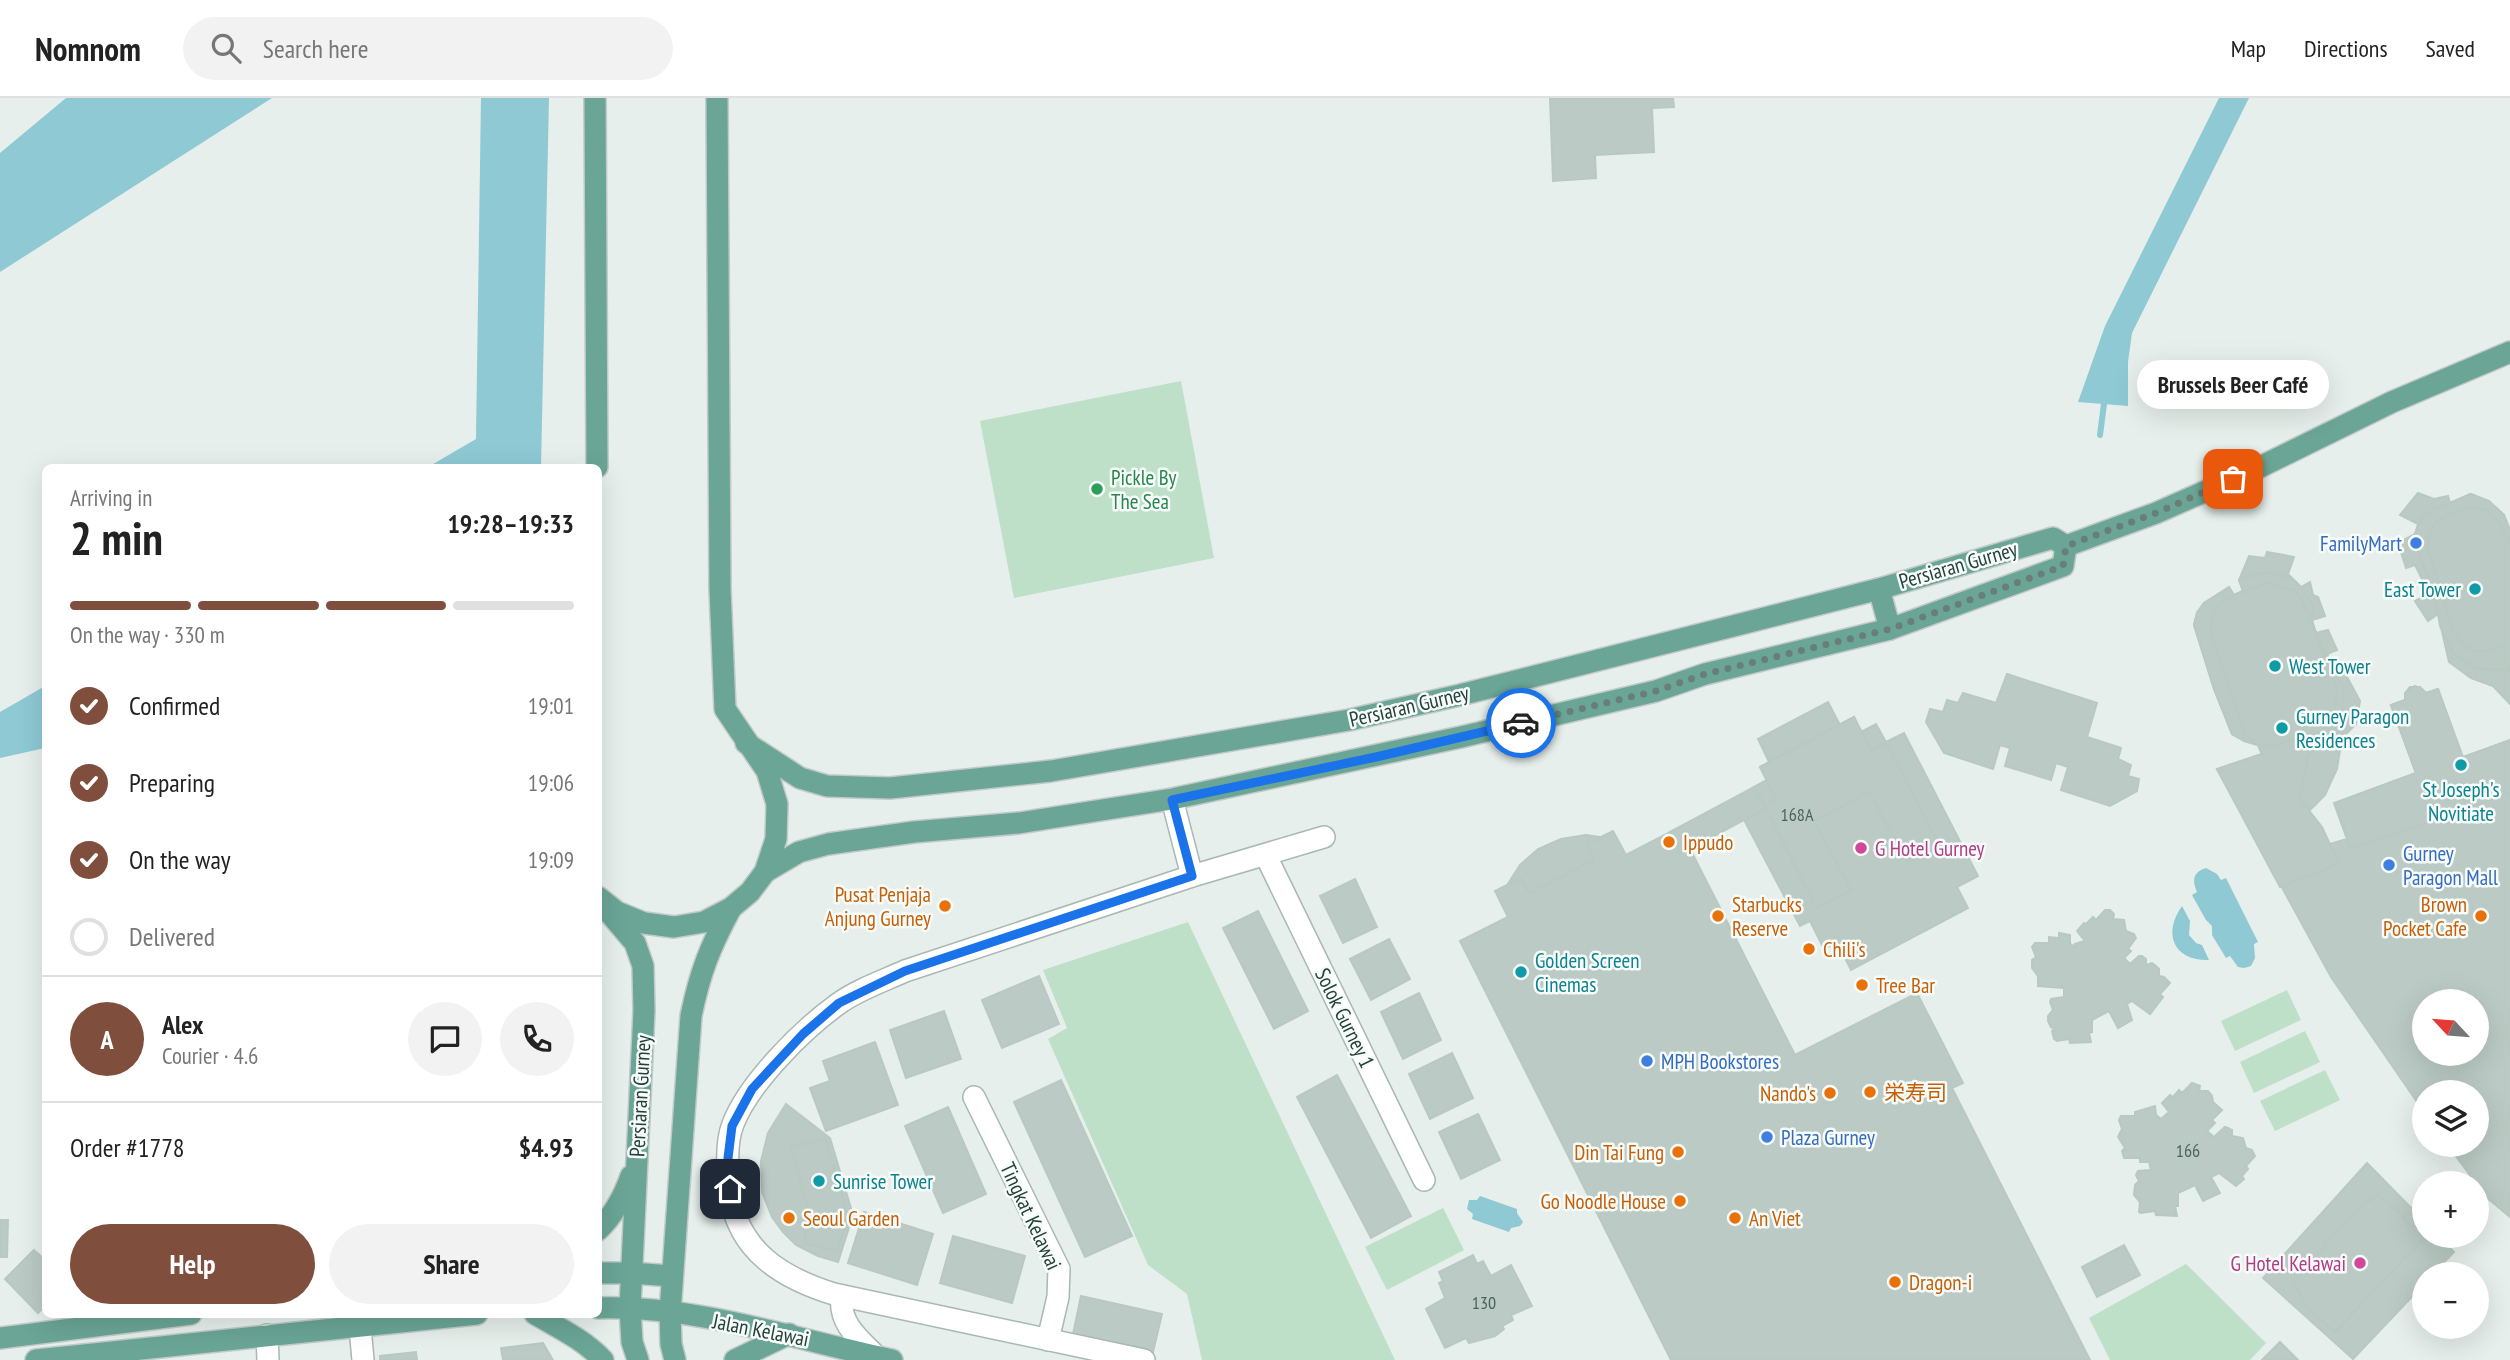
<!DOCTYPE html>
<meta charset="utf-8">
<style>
:root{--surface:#fff;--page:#f2f2f2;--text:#222;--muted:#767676;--line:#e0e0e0;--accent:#804e3d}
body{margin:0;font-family:"PT Sans Narrow","Noto Sans SC",sans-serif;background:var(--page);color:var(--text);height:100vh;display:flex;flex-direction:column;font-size:26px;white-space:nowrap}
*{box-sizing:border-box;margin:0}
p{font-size:23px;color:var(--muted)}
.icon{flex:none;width:38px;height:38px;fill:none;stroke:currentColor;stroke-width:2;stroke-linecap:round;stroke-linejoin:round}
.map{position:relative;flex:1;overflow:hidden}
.drawer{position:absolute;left:42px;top:366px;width:560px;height:854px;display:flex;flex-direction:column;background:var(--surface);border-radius:10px;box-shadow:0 7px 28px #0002}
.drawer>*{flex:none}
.needle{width:46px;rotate:296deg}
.controls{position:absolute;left:2412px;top:891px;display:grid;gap:14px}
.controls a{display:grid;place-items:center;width:77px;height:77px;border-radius:50%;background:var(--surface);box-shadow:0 7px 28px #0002;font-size:35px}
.pin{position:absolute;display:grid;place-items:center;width:60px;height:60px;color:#fff;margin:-30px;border-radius:14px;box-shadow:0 4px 10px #0006}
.courier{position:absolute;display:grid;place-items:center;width:70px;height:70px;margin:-35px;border:5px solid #1a73e8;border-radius:50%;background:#fff;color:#222;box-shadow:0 2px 9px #0007}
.bubble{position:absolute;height:49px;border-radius:24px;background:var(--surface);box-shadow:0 7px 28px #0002;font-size:23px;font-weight:600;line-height:49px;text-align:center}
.headline em{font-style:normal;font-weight:600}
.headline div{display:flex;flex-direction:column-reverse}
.headline{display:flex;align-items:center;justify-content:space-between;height:119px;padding:0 28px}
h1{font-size:46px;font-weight:600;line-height:52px}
.bar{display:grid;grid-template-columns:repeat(4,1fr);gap:10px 7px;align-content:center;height:84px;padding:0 28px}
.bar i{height:9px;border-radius:5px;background:var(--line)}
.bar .on{background:var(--accent)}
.bar p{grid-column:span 4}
.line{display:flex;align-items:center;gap:18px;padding:0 28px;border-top:2px solid var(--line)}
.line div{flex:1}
.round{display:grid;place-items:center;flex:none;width:74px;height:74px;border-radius:37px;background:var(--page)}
ol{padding:0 28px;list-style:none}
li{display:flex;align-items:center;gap:21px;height:77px}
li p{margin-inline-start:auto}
li .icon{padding:7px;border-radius:50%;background:var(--accent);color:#fff;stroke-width:4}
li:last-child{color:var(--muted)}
li i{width:38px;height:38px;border:4px solid var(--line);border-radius:50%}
.cta{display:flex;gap:14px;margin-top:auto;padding:14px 28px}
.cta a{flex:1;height:80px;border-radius:42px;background:var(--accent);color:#fff;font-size:28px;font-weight:600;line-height:80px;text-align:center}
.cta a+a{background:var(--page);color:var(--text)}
header{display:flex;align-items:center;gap:42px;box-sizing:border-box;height:98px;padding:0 35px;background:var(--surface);border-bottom:2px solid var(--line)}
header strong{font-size:33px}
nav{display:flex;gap:38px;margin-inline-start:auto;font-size:24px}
.search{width:490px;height:63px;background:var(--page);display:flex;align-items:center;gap:18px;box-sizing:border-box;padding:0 24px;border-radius:38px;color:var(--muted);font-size:26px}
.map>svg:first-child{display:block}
.green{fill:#bfe0c8}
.water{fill:#8ec9d4}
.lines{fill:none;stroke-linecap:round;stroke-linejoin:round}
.stream{stroke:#8ec9d4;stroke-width:6}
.building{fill:#bbcac4;stroke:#b8c9c2;stroke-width:2;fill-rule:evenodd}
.minor-casing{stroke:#a8b8b2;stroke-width:24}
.major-casing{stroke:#c2cac8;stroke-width:24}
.minor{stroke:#fff;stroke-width:21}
.major{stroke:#6aa596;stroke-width:21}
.done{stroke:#687f78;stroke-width:7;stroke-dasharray:0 12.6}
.route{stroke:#1a73e8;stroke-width:9}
.leisure-dot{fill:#2e9e5b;stroke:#f7fbf9;stroke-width:2.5}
.shop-dot{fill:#3f7fe0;stroke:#f7fbf9;stroke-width:2.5}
.culture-dot{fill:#0f9aa8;stroke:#f7fbf9;stroke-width:2.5}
.food-dot{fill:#e8710a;stroke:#f7fbf9;stroke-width:2.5}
.hotel-dot{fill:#d1479c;stroke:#f7fbf9;stroke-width:2.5}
.labels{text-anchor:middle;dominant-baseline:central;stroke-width:5;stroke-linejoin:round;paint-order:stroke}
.number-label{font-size:18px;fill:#4a645c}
.leisure-label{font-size:21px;fill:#27864d;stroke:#f7fbf9;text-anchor:start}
.shop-label{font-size:21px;fill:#366cbe;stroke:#f7fbf9;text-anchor:start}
.street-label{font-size:21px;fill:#24423a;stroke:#f7fbf9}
.culture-label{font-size:21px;fill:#0d838f;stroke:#f7fbf9;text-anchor:start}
.food-label{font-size:21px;fill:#c56008;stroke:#f7fbf9;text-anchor:start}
.hotel-label{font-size:21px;fill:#b23c85;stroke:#f7fbf9;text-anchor:start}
</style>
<header>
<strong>Nomnom</strong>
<div class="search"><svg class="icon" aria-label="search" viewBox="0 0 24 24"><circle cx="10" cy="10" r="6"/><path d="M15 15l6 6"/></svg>Search here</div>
<nav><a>Map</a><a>Directions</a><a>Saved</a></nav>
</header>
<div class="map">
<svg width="2510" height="1262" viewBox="0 0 2510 1262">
<rect width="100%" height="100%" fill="#e6efeb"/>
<!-- green -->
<g class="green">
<polygon points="1181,283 1214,460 1014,500 980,323"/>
<polygon points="1188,824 1395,1262 1202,1262 1187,1196 1148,1167 1048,941 1067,930 1043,872"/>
<polygon points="2287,892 2301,922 2235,953 2221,923"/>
<polygon points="2305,933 2320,964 2254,995 2240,964"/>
<polygon points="2325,972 2340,1002 2275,1033 2260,1003"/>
<polygon points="1443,1110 1464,1152 1387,1192 1365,1149"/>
<polygon points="2186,1166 2266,1245 2250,1262 2110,1262 2089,1220"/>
</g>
<!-- water -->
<g class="water">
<polygon points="66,0 272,0 0,174 0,55"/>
<polygon points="481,0 549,0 541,369 428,369 476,341"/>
<polygon points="2219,0 2249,0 2132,235 2128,264 2128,308 2078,304 2105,228"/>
<polygon points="45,588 45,650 0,660 0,614"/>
<path d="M2206,770L2217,776L2221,782L2226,780L2258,844L2254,846L2255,860L2251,868L2244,870L2238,869L2230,858L2226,860L2212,837V828L2206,822L2192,797L2197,794C2192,782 2193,774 2206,770Z"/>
<path d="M2182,808L2190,823L2189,837L2196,845L2202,847L2209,862C2174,863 2162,836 2182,808Z"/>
<polygon points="1480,1098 1517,1111 1517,1115 1523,1124 1520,1128 1511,1130 1509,1134 1472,1121 1473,1116 1467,1111 1469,1102 1477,1102"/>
</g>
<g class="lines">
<!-- stream -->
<polyline class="stream" points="2100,337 2105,298"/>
</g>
<!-- building -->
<g class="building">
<polygon points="1550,0 1673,0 1674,9 1652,10 1654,54 1595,57 1596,80 1553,83"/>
<polygon points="2418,395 2434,401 2448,398 2450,405 2470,396 2489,403 2504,417 2510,433 2510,606 2493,588 2471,580 2449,564 2438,516 2428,523 2415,503 2429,495 2415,467 2406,470 2398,445 2415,436 2418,426 2400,417"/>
<polygon points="2471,396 2489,403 2504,417 2510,432 2510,572 2482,571 2470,567 2453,555 2440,528 2435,495 2414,446 2415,436 2422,420 2431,413"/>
<polygon points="2474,410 2487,412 2498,423 2510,446 2510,546 2481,554 2471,552 2460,543 2453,531 2428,452 2430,433 2437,422 2462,411"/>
<path d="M2267,454L2294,459L2288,476L2301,489L2310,484L2313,497L2318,499L2325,518L2312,522L2316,535L2328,532L2337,552L2327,556L2332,567L2347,579L2360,603L2356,626L2342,640L2337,671L2325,697L2308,714L2330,746L2347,741L2334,705L2416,675L2391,607L2405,602V595L2410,589H2420L2426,595L2438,591L2462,660L2510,642V1119L2486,1099L2447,1046H2476V994H2424V1014L2331,879L2217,671L2262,656L2258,647L2245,643L2232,636L2214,591L2194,527L2197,515L2204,505L2229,489L2234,497L2243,493L2239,482L2249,458L2265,460ZM2424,903H2476V956H2424Z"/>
<polygon points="2264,474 2284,478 2296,484 2304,493 2313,509 2312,526 2342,588 2344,601 2340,623 2327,641 2308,658 2300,701 2322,729 2339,766 2280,789 2217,671 2262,656 2258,647 2244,643 2232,636 2214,591 2194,527 2197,515 2204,505 2229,490 2234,497 2243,493 2239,482"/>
<polygon points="2268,485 2294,492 2302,502 2337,589 2334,618 2321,634 2270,648 2258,647 2246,637 2211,538 2211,522 2217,509 2227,500"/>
<polygon points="2007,576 2097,605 2087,639 2121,650 2118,661 2131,667 2128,678 2139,681 2137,693 2110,708 2061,692 2068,669 2056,665 2051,682 2005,668 2010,650 2000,647 1993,671 1944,655 1926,624 1930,611 1943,614 1947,602 1958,605 1963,595 1996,605"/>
<polygon points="2415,588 2422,591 2426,595 2438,591 2463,659 2510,642 2510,695 2351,751 2335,705 2416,675 2391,607 2405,602 2405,595"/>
<polygon points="1828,604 1840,627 1769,664 1758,641"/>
<polygon points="1854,619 1861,634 1876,626 1886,644 1904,635 1978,778 1957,789 1968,810 1851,872 1837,844 1824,851 1810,823 1800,828 1744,722 1766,710 1754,689 1767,682 1760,669"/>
<polygon points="1854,619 1871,652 1886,644 1940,748 1907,765 1869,694 1814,723 1851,792 1817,810 1764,707 1776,701 1760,669"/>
<polygon points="1754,689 1766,710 1681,756 1670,734"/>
<polygon points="1613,733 1626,757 1670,734 1681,756 1690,751 1795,957 1917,895 1963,985 1952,990 2090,1262 1671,1262 1460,843 1508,819 1495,793 1521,780 1529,795 1594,762 1587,746"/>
<polygon points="1586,737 1600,739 1587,746 1594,762 1529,795 1521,780 1508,786 1520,767 1538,751 1561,741"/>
<polygon points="1355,781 1377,829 1343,845 1320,798"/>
<polygon points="2105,812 2110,812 2114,816 2113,821 2124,822 2126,833 2134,836 2136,840 2128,851 2131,853 2124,860 2130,866 2139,858 2142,858 2146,861 2146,867 2152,865 2156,868 2159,871 2159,878 2164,879 2170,885 2160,896 2163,899 2150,916 2132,903 2127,906 2132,922 2118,930 2109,913 2092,922 2092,934 2089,935 2091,944 2070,945 2069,941 2057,943 2054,941 2052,933 2055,932 2051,929 2048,923 2048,918 2053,912 2050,904 2051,901 2064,899 2064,890 2038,888 2038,878 2032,870 2032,862 2036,859 2032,849 2035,845 2049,845 2049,839 2059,840 2059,835 2070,837 2070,846 2076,849 2075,846 2085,843 2077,833 2084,825 2086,826 2093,819 2096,822"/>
<polygon points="1258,813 1308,913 1274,931 1223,830"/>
<polygon points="1389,841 1410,881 1371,902 1350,861"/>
<polygon points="1039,878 1059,926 1002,950 982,902"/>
<polygon points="1419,895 1441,942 1403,961 1381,914"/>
<polygon points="944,913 961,961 906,980 890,932"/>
<polygon points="875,944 898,1007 826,1033 810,990 830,983 823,963"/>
<polygon points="1452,955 1473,1000 1430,1021 1409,976"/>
<polygon points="1337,977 1411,1118 1371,1140 1297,999"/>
<polygon points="1061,982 1132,1138 1085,1159 1014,1004"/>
<polygon points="2192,985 2200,988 2199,993 2208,993 2212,998 2213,1004 2222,1012 2212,1022 2215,1025 2207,1033 2214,1039 2225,1029 2228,1030 2232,1032 2232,1038 2243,1040 2246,1050 2252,1052 2255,1058 2246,1068 2248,1071 2242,1078 2244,1081 2236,1088 2219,1075 2211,1079 2220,1095 2203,1103 2195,1087 2178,1095 2178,1108 2175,1108 2177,1118 2156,1117 2155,1113 2141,1115 2139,1114 2140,1104 2134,1097 2135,1087 2139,1083 2136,1077 2138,1073 2151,1072 2149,1064 2140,1064 2140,1060 2124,1060 2122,1053 2125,1050 2118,1039 2122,1031 2119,1022 2121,1018 2135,1018 2135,1014 2155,1008 2156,1017 2161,1021 2169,1014 2162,1005 2170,997 2173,999 2179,992 2182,995"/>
<polygon points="786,1006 830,1040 853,1117 838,1164 818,1158 796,1147 783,1134 772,1119 762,1094 761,1063 768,1035"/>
<polygon points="948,1009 986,1096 943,1115 905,1028"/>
<polygon points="1478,1016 1500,1062 1461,1081 1439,1034"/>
<polygon points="825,1041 848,1118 837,1153 804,1145 810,1117 791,1049"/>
<polygon points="2367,1065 2424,1123 2424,1138 2438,1138 2454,1154 2433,1176 2424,1176 2424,1186 2353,1261 2263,1180"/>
<polygon points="2378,1097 2399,1114 2422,1142 2335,1234 2305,1207 2293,1182 2309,1167 2327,1146 2325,1144 2359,1110"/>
<polygon points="864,1114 933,1136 917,1187 848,1165"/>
<polygon points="0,1122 8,1122 7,1159 0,1159"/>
<polygon points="953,1138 1025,1158 1012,1205 940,1185"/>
<polygon points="2124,1147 2140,1177 2097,1199 2082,1169"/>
<polygon points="34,1152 46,1163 46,1207 38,1215 5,1181"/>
<polygon points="1473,1157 1477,1166 1483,1163 1491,1178 1511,1167 1532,1208 1511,1217 1513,1222 1502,1228 1504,1231 1495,1238 1469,1245 1466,1240 1445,1250 1426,1211 1445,1200 1439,1185 1443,1183 1439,1174"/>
<polygon points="1081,1198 1162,1216 1153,1254 1073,1236"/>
<polygon points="2280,1244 2298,1262 2262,1262"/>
<polygon points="543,1245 553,1262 503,1262 501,1250"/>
<polygon points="416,1254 417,1262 380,1262 380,1258"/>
</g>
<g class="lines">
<defs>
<g id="minor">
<polyline points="1172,701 1192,778"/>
<polyline points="1266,758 1424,1082"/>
<polyline points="974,999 1059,1171 1058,1199 1048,1242"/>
<path d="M842,1198C838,1225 859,1241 877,1259"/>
<polyline points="360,1229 363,1262"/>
<polyline points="267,1237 268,1262"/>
<path d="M1144,1262L834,1196C782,1180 738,1153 730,1095C728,1074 725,1046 733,1026C749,985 802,932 838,906C857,892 883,883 905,873L1192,778L1324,739"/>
</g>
<g id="major">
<polyline points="595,0 597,369"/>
<polyline points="2066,448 2156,415 2258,370 2392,304 2510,254"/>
<polyline points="1879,491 1890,531"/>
<polyline points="746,645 800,680 827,688 890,690 1051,673 1349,622 1460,597 1879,491 2053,440 2066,448"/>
<polyline points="765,774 799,754 828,746 914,734 1019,725 1172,701 1461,639 1656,593 1705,576 1890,531 2063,468 2066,448"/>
<polyline points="598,799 617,814 644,825 674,829 704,824 731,810 750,794 765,774 776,741 777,706 767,673 725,611 720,491 717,0"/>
<polyline points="606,811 635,845 643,868 644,913 630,1210 632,1244 638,1262"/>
<path d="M598,1132C614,1117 624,1098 631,1078"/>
<polyline points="598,1175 631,1175 672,1178"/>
<path d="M598,1210C696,1207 798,1242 892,1262"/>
<path d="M535,1216C559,1230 584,1242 603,1262"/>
<polyline points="0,1240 191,1216"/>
<polyline points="36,1262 477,1216"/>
<path d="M675,1262L671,1246L670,1215L691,918C700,874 710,849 731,810"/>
<polyline points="735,1262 789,1236"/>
</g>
</defs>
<!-- minor casing -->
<use href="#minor" class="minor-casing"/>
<!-- major casing -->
<use href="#major" class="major-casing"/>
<!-- minor -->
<use href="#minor" class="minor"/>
<!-- major -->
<use href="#major" class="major"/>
</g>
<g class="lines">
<!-- done -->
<polyline class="done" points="1521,625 1656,593 1705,576 1890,531 2063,468 2066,448 2156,415 2233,381"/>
<!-- route -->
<polyline class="route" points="730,1091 728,1060 732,1028 752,991 803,936 839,905 905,873 1192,778 1172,702 1376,659 1521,625"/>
</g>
<!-- markers -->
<circle class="leisure-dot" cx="1097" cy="391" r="7"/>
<g class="shop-dot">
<circle cx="2416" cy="445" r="7"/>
<circle cx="2389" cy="767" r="7"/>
<circle cx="1647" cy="963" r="7"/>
<circle cx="1767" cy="1039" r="7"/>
</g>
<g class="culture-dot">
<circle cx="2475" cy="491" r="7"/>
<circle cx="2275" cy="568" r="7"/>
<circle cx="2282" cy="630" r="7"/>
<circle cx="2461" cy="667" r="7"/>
<circle cx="1521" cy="874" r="7"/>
<circle cx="819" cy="1083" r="7"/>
</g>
<g class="food-dot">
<circle cx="1669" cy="744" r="7"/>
<circle cx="945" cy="808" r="7"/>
<circle cx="1718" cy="818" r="7"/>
<circle cx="2481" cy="818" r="7"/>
<circle cx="1809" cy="851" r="7"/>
<circle cx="1862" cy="887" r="7"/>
<circle cx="1870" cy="994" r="7"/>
<circle cx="1830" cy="995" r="7"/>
<circle cx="1678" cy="1054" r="7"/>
<circle cx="1680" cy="1103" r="7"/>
<circle cx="789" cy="1120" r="7"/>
<circle cx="1735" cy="1120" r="7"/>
<circle cx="1895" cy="1184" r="7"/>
</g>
<g class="hotel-dot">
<circle cx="1861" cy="750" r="7"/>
<circle cx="2360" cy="1165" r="7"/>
</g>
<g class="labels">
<!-- number labels -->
<g class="number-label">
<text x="1797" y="716">168A</text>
<text x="2188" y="1052">166</text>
<text x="1484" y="1204">130</text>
</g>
<!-- leisure labels -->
<g class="leisure-label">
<text x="1111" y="379">Pickle By<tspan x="1111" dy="24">The Sea</tspan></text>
</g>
<!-- shop labels -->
<g class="shop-label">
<text x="2402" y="445" text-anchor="end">FamilyMart</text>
<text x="2403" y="755">Gurney<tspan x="2403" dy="24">Paragon Mall</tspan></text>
<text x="1661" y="963">MPH Bookstores</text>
<text x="1781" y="1039">Plaza Gurney</text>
</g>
<!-- street labels -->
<g class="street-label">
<text transform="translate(1958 467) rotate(-16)">Persiaran Gurney</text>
<text transform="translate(1409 608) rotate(-13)">Persiaran Gurney</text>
<text transform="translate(1345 920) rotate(64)">Solok Gurney 1</text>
<text transform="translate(640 998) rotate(-87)">Persiaran Gurney</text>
<text transform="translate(1031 1118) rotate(65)">Tingkat Kelawai</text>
<text transform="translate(761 1232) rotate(11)">Jalan Kelawai</text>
</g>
<!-- culture labels -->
<g class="culture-label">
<text x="2461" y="491" text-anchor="end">East Tower</text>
<text x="2289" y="568">West Tower</text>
<text x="2296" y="618">Gurney Paragon<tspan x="2296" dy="24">Residences</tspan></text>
<text x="2461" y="691" text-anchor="middle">St Joseph's<tspan x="2461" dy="24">Novitiate</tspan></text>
<text x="1535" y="862">Golden Screen<tspan x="1535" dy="24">Cinemas</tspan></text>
<text x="833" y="1083">Sunrise Tower</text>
</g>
<!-- food labels -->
<g class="food-label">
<text x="1683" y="744">Ippudo</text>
<text x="931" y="796" text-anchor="end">Pusat Penjaja<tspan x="931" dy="24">Anjung Gurney</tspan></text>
<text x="1732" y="806">Starbucks<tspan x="1732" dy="24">Reserve</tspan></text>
<text x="2467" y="806" text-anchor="end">Brown<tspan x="2467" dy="24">Pocket Cafe</tspan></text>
<text x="1823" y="851">Chili's</text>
<text x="1876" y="887">Tree Bar</text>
<text x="1884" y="994">栄寿司</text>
<text x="1816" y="995" text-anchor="end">Nando's</text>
<text x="1664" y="1054" text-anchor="end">Din Tai Fung</text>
<text x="1666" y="1103" text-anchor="end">Go Noodle House</text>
<text x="803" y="1120">Seoul Garden</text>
<text x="1749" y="1120">An Viet</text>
<text x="1909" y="1184">Dragon-i</text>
</g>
<!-- hotel labels -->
<g class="hotel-label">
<text x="1875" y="750">G Hotel Gurney</text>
<text x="2346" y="1165" text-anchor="end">G Hotel Kelawai</text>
</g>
</g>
</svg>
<div class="controls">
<a><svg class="needle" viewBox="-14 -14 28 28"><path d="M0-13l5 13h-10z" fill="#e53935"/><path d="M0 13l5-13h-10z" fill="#767676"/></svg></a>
<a><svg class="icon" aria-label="layers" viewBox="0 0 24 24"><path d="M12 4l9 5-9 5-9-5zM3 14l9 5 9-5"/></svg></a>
<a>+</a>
<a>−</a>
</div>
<div class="pin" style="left:2233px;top:381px;background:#ea580c"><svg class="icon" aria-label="bag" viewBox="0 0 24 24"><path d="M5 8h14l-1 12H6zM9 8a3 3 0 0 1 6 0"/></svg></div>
<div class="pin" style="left:730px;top:1091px;background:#1f2937"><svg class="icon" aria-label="home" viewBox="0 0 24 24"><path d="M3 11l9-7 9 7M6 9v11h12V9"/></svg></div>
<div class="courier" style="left:1521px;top:625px"><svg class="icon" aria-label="car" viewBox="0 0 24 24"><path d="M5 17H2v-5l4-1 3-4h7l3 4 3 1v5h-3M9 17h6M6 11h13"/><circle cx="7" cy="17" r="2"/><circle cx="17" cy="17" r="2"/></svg></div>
<div class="bubble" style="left:2137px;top:262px;width:192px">Brussels Beer Café</div>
<section class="drawer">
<div class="headline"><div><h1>2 min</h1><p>Arriving in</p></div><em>19:28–19:33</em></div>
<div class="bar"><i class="on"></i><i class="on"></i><i class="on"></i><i></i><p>On the way · 330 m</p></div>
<ol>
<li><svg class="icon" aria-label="check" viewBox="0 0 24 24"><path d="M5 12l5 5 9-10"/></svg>Confirmed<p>19:01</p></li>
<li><svg class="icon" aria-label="check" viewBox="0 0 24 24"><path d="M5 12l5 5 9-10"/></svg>Preparing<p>19:06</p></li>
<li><svg class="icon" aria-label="check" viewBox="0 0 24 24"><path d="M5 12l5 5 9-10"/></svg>On the way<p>19:09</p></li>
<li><i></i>Delivered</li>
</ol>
<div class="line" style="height:126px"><b class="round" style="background:var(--accent);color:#fff">A</b><div><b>Alex</b><p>Courier · 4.6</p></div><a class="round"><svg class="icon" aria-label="chat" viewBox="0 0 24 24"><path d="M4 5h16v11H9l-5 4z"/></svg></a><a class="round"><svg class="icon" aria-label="phone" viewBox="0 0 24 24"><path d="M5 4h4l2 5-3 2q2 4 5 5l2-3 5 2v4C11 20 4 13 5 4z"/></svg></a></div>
<div class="line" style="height:91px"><div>Order #1778</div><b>$4.93</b></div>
<div class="cta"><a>Help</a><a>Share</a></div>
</section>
</div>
